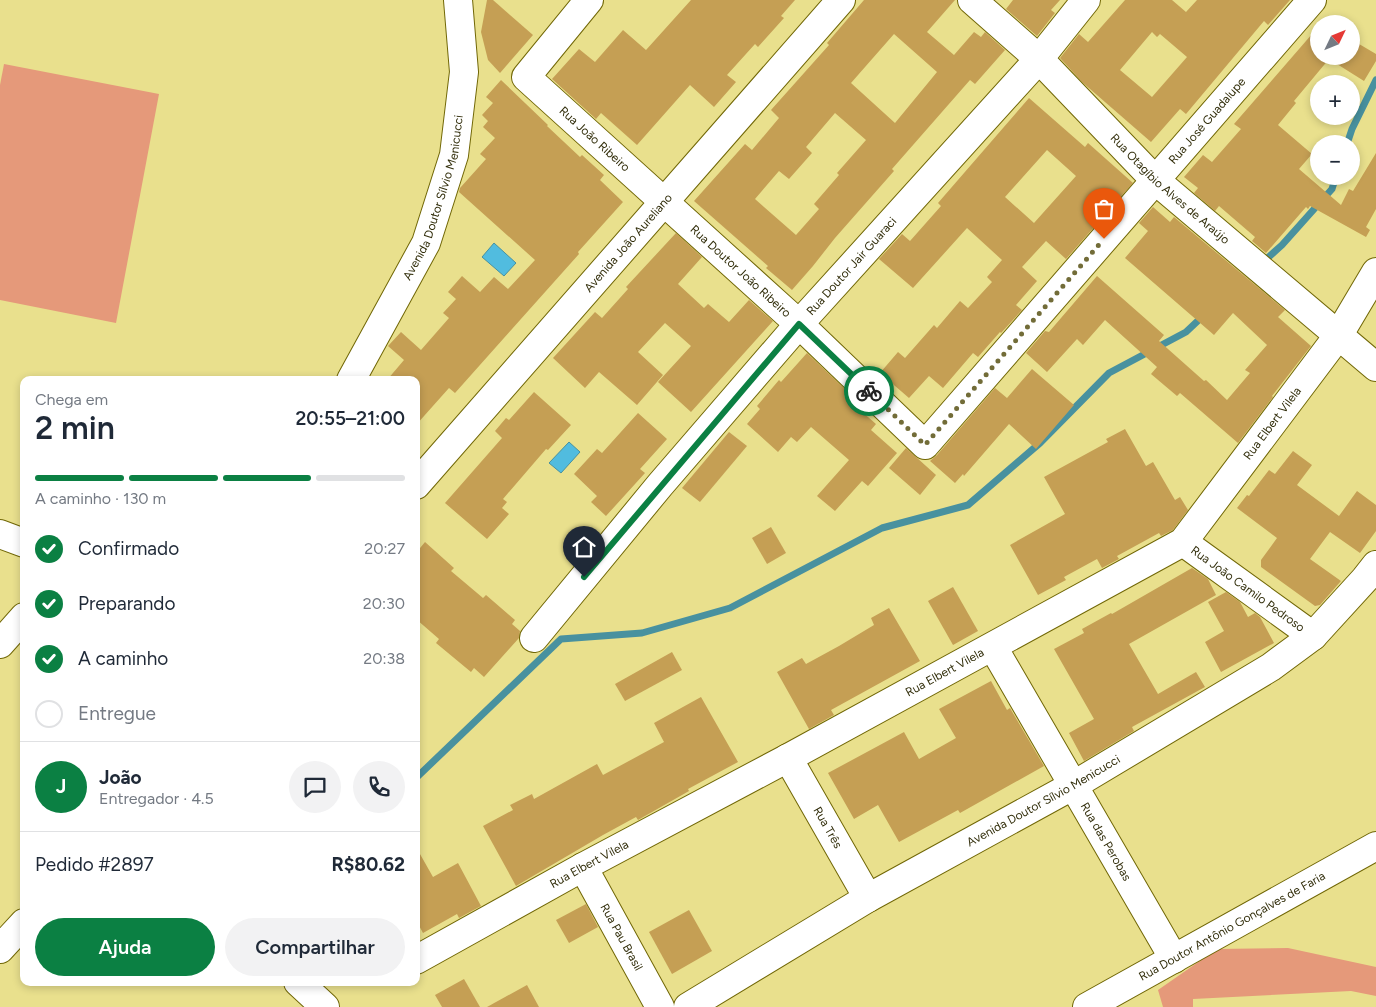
<!DOCTYPE html>
<html lang="pt">
<meta charset="utf-8">
<style>
:root{--surface:#fff;--page:#f2f2f3;--text:#1f2937;--muted:#747a83;--line:#e0e1e3;--accent:#0b8043}
body{margin:0;font-family:Figtree,sans-serif;background:var(--page);color:var(--text);height:100vh;display:flex;flex-direction:column;font-size:19px;white-space:nowrap}
*{box-sizing:border-box;margin:0}
p{font-size:16px;color:var(--muted)}
.icon{flex:none;width:28px;height:28px;fill:none;stroke:currentColor;stroke-width:2;stroke-linecap:round;stroke-linejoin:round}
.map{position:relative;flex:1;overflow:hidden}
.sheet{position:absolute;left:20px;top:376px;width:400px;height:610px;display:flex;flex-direction:column;background:var(--surface);border-radius:10px;box-shadow:0 2px 8px #0003}
.sheet>*{flex:none}
.needle{width:32px;rotate:47deg}
.controls{position:absolute;left:1310px;top:15px;display:grid;gap:10px}
.controls a{display:grid;place-items:center;width:50px;height:50px;border-radius:50%;background:var(--surface);box-shadow:0 2px 8px #0003;font-size:25px}
.pin{position:absolute;display:grid;place-items:center;width:42px;height:42px;color:#fff;margin:-51px -21px;border-radius:50% 50% 50% 0;rotate:-45deg;box-shadow:0 0 5px #0007}
.pin .icon{rotate:45deg}
.courier{position:absolute;display:grid;place-items:center;width:50px;height:50px;margin:-25px;border:4px solid #0b8043;border-radius:50%;background:#fff;color:#222;box-shadow:0 1px 6px #0007}
.head em{font-style:normal;font-weight:600}
.head div{display:flex;flex-direction:column-reverse}
.head{display:flex;align-items:center;justify-content:space-between;height:85px;padding:0 15px}
h1{font-size:32px;font-weight:600;line-height:38px}
.bar{display:grid;grid-template-columns:repeat(4,1fr);gap:8px 5px;align-content:center;height:60px;padding:0 15px}
.bar i{height:6px;border-radius:4px;background:var(--line)}
.bar .selected{background:var(--accent)}
.bar p{grid-column:span 4}
.line{display:flex;align-items:center;gap:12px;padding:0 15px;border-top:1px solid var(--line)}
.line div{flex:1}
.round{display:grid;place-items:center;flex:none;width:52px;height:52px;border-radius:26px;background:var(--page)}
ol{padding:0 15px;list-style:none}
li{display:flex;align-items:center;gap:15px;height:55px}
li p{margin-inline-start:auto}
li .icon{padding:5px;border-radius:50%;background:var(--accent);color:#fff;stroke-width:4}
li:last-child{color:var(--muted)}
li i{width:28px;height:28px;border:2px solid var(--line);border-radius:50%}
.button{display:flex;gap:10px;margin-top:auto;padding:10px 15px}
.button a{flex:1;height:58px;border-radius:30px;background:var(--accent);color:#fff;font-size:20px;font-weight:600;line-height:58px;text-align:center}
.button a+a{background:var(--page);color:var(--text)}
.map>svg:first-child{display:block}
.green{fill:#e5997a}
.water{fill:#51bcdf;stroke:#48919f}
.lines{fill:none;stroke-linecap:round;stroke-linejoin:round}
.stream{stroke:#48919f;stroke-width:7}
.building{fill:#c59f54;fill-rule:evenodd}
.minor-casing{stroke:#716706;stroke-width:30}
.major-casing{stroke:#716706;stroke-width:30}
.minor{stroke:#fff;stroke-width:28}
.major{stroke:#fff;stroke-width:28}
.done{stroke:#726c38;stroke-width:5;stroke-dasharray:0 9}
.route{stroke:#0b8043;stroke-width:6}
.labels{text-anchor:middle;dominant-baseline:central;stroke-width:5;stroke-linejoin:round;paint-order:stroke}
.street-label{font-size:12px;fill:#322e0b;stroke:#f6ed9a}
</style>
<div class="map">
<svg width="1376" height="1007" viewBox="0 0 1376 1007">
<rect width="100%" height="100%" fill="#e9e08d"/>
<!-- green -->
<g class="green">
<polygon points="4,64 159,94 116,323 0,300 0,85"/>
<polygon points="1288,948 1376,967 1376,996 1351,991 1193,999 1193,1007 1163,1007 1158,990 1217,949"/>
</g>
<!-- water -->
<g class="water">
<polygon points="494,243 516,263 504,276 482,257"/>
<polygon points="569,442 580,452 561,473 549,463"/>
</g>
<g class="lines">
<!-- stream -->
<g class="stream">
<polyline points="1347,144 1352,129 1376,80"/>
<polyline points="1262,263 1282,245 1332,189 1336,176"/>
<polyline points="416,778 561,639 642,633 730,608 882,528 968,505 1040,443 1109,373 1186,332 1204,315"/>
</g>
</g>
<!-- building -->
<g class="building">
<polygon points="487,0 493,0 533,35 500,73 488,60 481,32"/>
<polygon points="691,0 795,0 781,16 784,18 758,47 755,44 727,75 736,82 714,107 690,85 637,145 601,113 596,119 552,79 579,49 595,62 623,30 646,50"/>
<path d="M864,0H955L927,32L954,55L974,32L981,37L985,32L1005,50L975,84L970,80L892,169L894,171L835,238L813,266L792,290L766,268L768,266L694,201L745,144L752,150L779,118L771,110L829,45L827,43ZM894,34L937,72L895,123L851,83ZM835,113L866,140L837,173L839,175L814,204L819,209L796,235L755,199L779,171L789,179L812,153L806,147Z"/>
<polygon points="1013,0 1060,0 1051,10 1055,13 1037,36 1006,9"/>
<path d="M1125,0H1172L1186,12L1197,0H1290L1268,25L1264,21L1186,114L1180,109L1151,142L1082,82L1060,58L1079,34L1088,42ZM1152,32L1157,37L1160,34L1187,57L1152,97L1120,70Z"/>
<polygon points="1319,26 1319,56 1351,56 1351,43 1353,44 1354,41 1376,54 1376,61 1364,81 1329,59 1294,101 1296,103 1278,125 1312,154 1299,169 1341,205 1349,189 1353,191 1376,153 1376,209 1366,227 1370,230 1366,237 1310,206 1308,209 1306,207 1266,253 1252,241 1255,237 1219,206 1215,211 1194,193 1198,188 1184,177 1203,155 1212,162 1241,129 1234,124"/>
<polygon points="501,80 548,125 547,126 580,157 582,155 604,175 600,180 623,202 578,252 579,254 455,393 449,388 416,425 416,380 387,380 404,360 388,346 401,332 421,350 449,318 443,313 456,299 448,292 462,276 480,292 494,277 508,289 535,260 459,192 460,188 486,159 480,154 495,138 483,127 488,121 482,115 493,103 486,97"/>
<path d="M1029,98L1085,147L1088,143L1133,183L1066,259L1046,241L1022,267L1037,281L1016,305L1022,310L1001,333L1000,332L978,357L973,353L943,388L929,376L909,398L880,373L898,352L905,358L934,325L937,328L960,301L968,308L992,282L987,277L1002,260L967,228L913,288L879,259L902,234L910,241L941,206L938,203ZM1047,150L1076,176L1034,223L1005,197Z"/>
<polygon points="1153,207 1170,222 1174,217 1285,310 1278,317 1311,346 1272,396 1273,397 1238,443 1180,393 1177,396 1151,374 1157,367 1105,320 1083,345 1077,339 1047,372 1026,353 1045,331 1049,332 1097,276 1164,335 1159,341 1204,381 1206,380 1227,400 1250,373 1245,370 1267,345 1233,313 1214,335 1125,258 1148,231 1139,223"/>
<polygon points="676,233 702,257 678,284 704,308 708,304 729,322 749,300 773,321 691,412 658,382 691,346 665,323 638,352 663,375 637,405 599,372 585,388 553,358 595,312 602,318 628,289 626,287"/>
<polygon points="807,353 848,392 844,396 876,424 871,430 897,453 868,486 862,481 835,511 817,496 849,460 811,427 797,442 791,437 778,452 747,424 760,409 757,406 779,380 781,382"/>
<polygon points="1032,369 1074,405 1036,449 1009,424 964,476 963,474 955,483 930,461 937,455 995,388 1007,398"/>
<polygon points="534,392 571,425 548,450 546,449 503,499 507,502 502,508 509,514 487,539 445,503 502,438 495,431 506,418 509,420"/>
<polygon points="638,413 667,439 640,469 645,473 606,516 591,502 597,496 574,474 597,449 602,453"/>
<polygon points="1125,429 1146,466 1153,462 1175,500 1180,497 1188,510 1173,530 1161,536 1159,533 1117,556 1119,559 1102,568 1097,559 1064,577 1066,580 1038,595 1010,545 1065,514 1044,477 1108,442 1106,439"/>
<polygon points="729,432 747,446 700,502 682,488"/>
<polygon points="906,448 936,475 920,495 889,468"/>
<polygon points="1293,451 1312,465 1297,485 1339,516 1357,491 1376,505 1376,531 1360,553 1330,532 1310,559 1341,581 1320,605 1315,606 1261,567 1261,560 1277,538 1237,508 1247,495 1249,496 1269,470 1275,474"/>
<polygon points="771,527 786,553 767,564 752,538"/>
<polygon points="425,542 454,568 451,571 483,598 486,595 515,620 512,624 520,631 519,638 484,677 474,668 471,672 436,643 439,639 416,619 416,553"/>
<polygon points="1192,568 1208,579 1216,595 1129,644 1158,694 1196,672 1205,687 1132,727 1134,731 1084,761 1069,733 1094,719 1054,649 1084,633 1082,629 1111,613 1112,614"/>
<polygon points="953,587 978,631 953,645 928,601"/>
<polygon points="1226,592 1240,602 1248,617 1255,613 1260,617 1274,643 1221,672 1205,642 1224,631 1208,602"/>
<polygon points="889,608 920,661 831,710 834,715 809,729 777,672 802,658 806,664 839,646 874,625 871,618"/>
<polygon points="672,652 682,670 625,701 615,684"/>
<polygon points="991,681 1007,710 1010,708 1044,766 960,813 958,810 899,842 878,805 854,819 828,773 904,732 919,759 956,738 939,709"/>
<polygon points="701,697 738,762 688,789 689,791 638,820 636,817 603,835 516,886 483,826 513,810 510,805 532,794 534,799 597,764 603,775 664,742 654,723"/>
<polygon points="416,847 433,877 458,863 481,906 459,918 457,914 423,933 416,920"/>
<polygon points="586,904 598,927 569,943 556,920"/>
<polygon points="689,910 712,951 672,974 649,932"/>
<polygon points="464,979 480,1007 442,1007 435,995"/>
<polygon points="527,985 539,1007 487,1007"/>
</g>
<g class="lines">
<defs>
<g id="minor">
<path id="s1" d="M589,0L526,77L799,324L925,445L1312,0"/>
<polyline points="0,534 24,543"/>
<path id="s2" d="M1183,542L1313,636"/>
<path id="s3" d="M534,638L660,485L799,324L1039,59L1086,0"/>
<polyline points="0,644 24,617"/>
<path id="s4" d="M993,647L1174,959"/>
<path id="s5" d="M788,758L868,898"/>
<path id="s6" d="M583,867L660,1007"/>
<path id="s7" d="M416,960L583,867L788,758L1183,542L1338,336L1376,272"/>
<path id="s8" d="M1087,1007L1376,846"/>
</g>
<g id="major">
<path id="s9" d="M972,0L1039,59L1155,180L1376,367"/>
<path id="s10" d="M351,380L426,243L454,155L464,72L458,0"/>
<path id="s11" d="M416,485L841,0"/>
<polyline points="0,949 24,923"/>
<polyline points="298,982 325,1007"/>
<path id="s12" d="M688,1007L868,898L1074,785L1271,667L1313,636L1365,579L1376,565"/>
</g>
</defs>
<!-- minor casing -->
<use href="#minor" class="minor-casing"/>
<!-- major casing -->
<use href="#major" class="major-casing"/>
<!-- minor -->
<use href="#minor" class="minor"/>
<!-- major -->
<use href="#major" class="major"/>
</g>
<g class="lines">
<!-- done -->
<polyline class="done" points="869,391 925,445 1104,239"/>
<!-- route -->
<polyline class="route" points="584,577 799,324 869,391"/>
</g>
<g class="labels">
<!-- street labels -->
<g class="street-label">
<text stroke="none"><textPath href="#s1" startOffset="1072">Rua José Guadalupe</textPath></text>
<text stroke="none"><textPath href="#s1" startOffset="192">Rua João Ribeiro</textPath></text>
<text stroke="none"><textPath href="#s9" startOffset="274">Rua Otagíbio Alves de Araújo</textPath></text>
<text stroke="none"><textPath href="#s10" startOffset="202">Avenida Doutor Sílvio Menicucci</textPath></text>
<text stroke="none"><textPath href="#s11" startOffset="322">Avenida João Aureliano</textPath></text>
<text stroke="none"><textPath href="#s3" startOffset="489">Rua Doutor Jair Guaraci</textPath></text>
<text stroke="none"><textPath href="#s1" startOffset="389">Rua Doutor João Ribeiro</textPath></text>
<text stroke="none"><textPath href="#s7" startOffset="1022">Rua Elbert Vilela</textPath></text>
<text stroke="none"><textPath href="#s2" startOffset="80">Rua João Camilo Pedroso</textPath></text>
<text stroke="none"><textPath href="#s7" startOffset="602">Rua Elbert Vilela</textPath></text>
<text stroke="none"><textPath href="#s12" startOffset="411">Avenida Doutor Sílvio Menicucci</textPath></text>
<text stroke="none"><textPath href="#s5" startOffset="80">Rua Três</textPath></text>
<text stroke="none"><textPath href="#s4" startOffset="225">Rua das Perobas</textPath></text>
<text stroke="none"><textPath href="#s7" startOffset="198">Rua Elbert Vilela</textPath></text>
<text stroke="none"><textPath href="#s8" startOffset="166">Rua Doutor Antônio Gonçalves de Faria</textPath></text>
<text stroke="none"><textPath href="#s6" startOffset="80">Rua Pau Brasil</textPath></text>
</g>
</g>
</svg>
<div class="controls">
<a><svg class="needle" viewBox="-14 -14 28 28"><path d="M0-13l5 13h-10z" fill="#e53935"/><path d="M0 13l5-13h-10z" fill="#747a83"/></svg></a>
<a>+</a>
<a>−</a>
</div>
<div class="pin" style="left:1104px;top:239px;background:#ea580c"><svg class="icon" aria-label="bag" viewBox="0 0 24 24"><path d="M5 8h14l-1 12H6zM9 8a3 3 0 0 1 6 0"/></svg></div>
<div class="pin" style="left:584px;top:577px;background:#1f2937"><svg class="icon" aria-label="home" viewBox="0 0 24 24"><path d="M3 11l9-7 9 7M6 9v11h12V9"/></svg></div>
<div class="courier" style="left:869px;top:391px"><svg class="icon" aria-label="bike" viewBox="0 0 24 24"><circle cx="6" cy="16" r="4"/><circle cx="18" cy="16" r="4"/><path d="M6 16l4-8h5l3 8M10 8l3 8H6M13 5h3"/></svg></div>
<section class="sheet">
<div class="head"><div><h1>2 min</h1><p>Chega em</p></div><em>20:55–21:00</em></div>
<div class="bar"><i class="selected"></i><i class="selected"></i><i class="selected"></i><i></i><p>A caminho · 130 m</p></div>
<ol>
<li><svg class="icon" aria-label="check" viewBox="0 0 24 24"><path d="M5 12l5 5 9-10"/></svg>Confirmado<p>20:27</p></li>
<li><svg class="icon" aria-label="check" viewBox="0 0 24 24"><path d="M5 12l5 5 9-10"/></svg>Preparando<p>20:30</p></li>
<li><svg class="icon" aria-label="check" viewBox="0 0 24 24"><path d="M5 12l5 5 9-10"/></svg>A caminho<p>20:38</p></li>
<li><i></i>Entregue</li>
</ol>
<div class="line" style="height:90px"><b class="round" style="background:var(--accent);color:#fff">J</b><div><b>João</b><p>Entregador · 4.5</p></div><a class="round"><svg class="icon" aria-label="chat" viewBox="0 0 24 24"><path d="M4 5h16v11H9l-5 4z"/></svg></a><a class="round"><svg class="icon" aria-label="phone" viewBox="0 0 24 24"><path d="M5 4h4l2 5-3 2q2 4 5 5l2-3 5 2v4C11 20 4 13 5 4z"/></svg></a></div>
<div class="line" style="height:65px"><div>Pedido #2897</div><b>R$80.62</b></div>
<div class="button"><a>Ajuda</a><a>Compartilhar</a></div>
</section>
</div>
